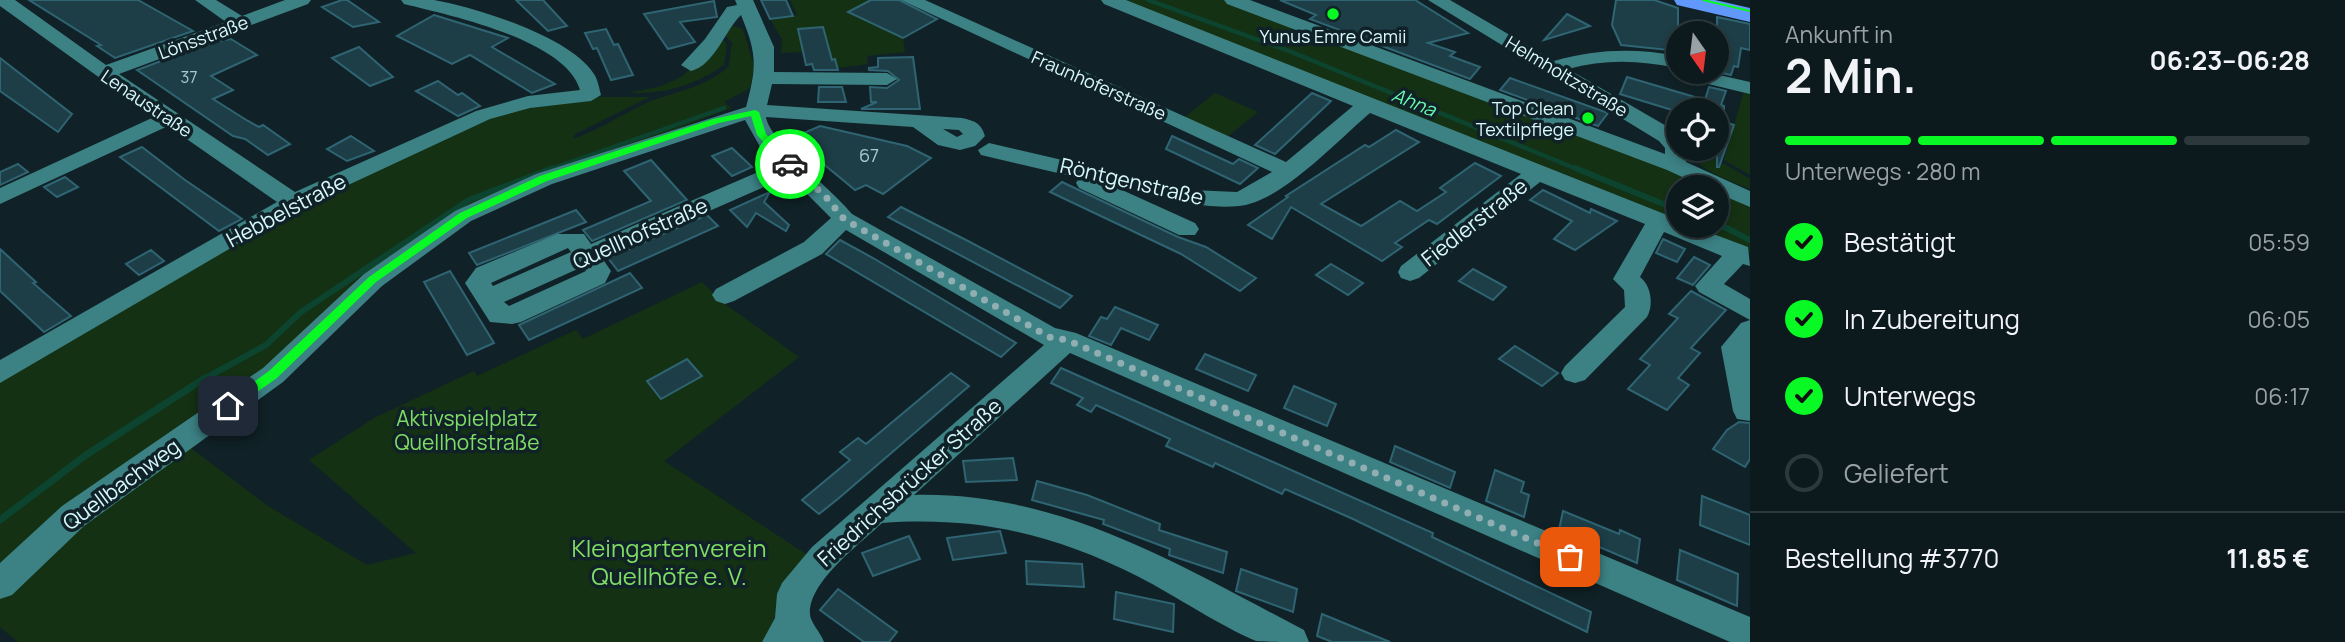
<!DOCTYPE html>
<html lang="de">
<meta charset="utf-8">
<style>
:root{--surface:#0c1a1d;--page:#152326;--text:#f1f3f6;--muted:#9aa1a4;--line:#2c383b;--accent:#08f924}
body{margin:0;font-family:Manrope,sans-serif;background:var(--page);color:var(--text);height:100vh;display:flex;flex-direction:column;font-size:26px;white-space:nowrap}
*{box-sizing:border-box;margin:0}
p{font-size:23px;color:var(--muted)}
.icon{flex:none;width:38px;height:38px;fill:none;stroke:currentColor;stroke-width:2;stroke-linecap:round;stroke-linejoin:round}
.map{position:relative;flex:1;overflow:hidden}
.drawer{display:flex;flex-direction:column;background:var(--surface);width:595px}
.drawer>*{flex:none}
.needle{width:46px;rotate:166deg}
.controls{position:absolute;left:1666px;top:21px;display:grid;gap:14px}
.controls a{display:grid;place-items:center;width:63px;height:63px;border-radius:50%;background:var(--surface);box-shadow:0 4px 10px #0003,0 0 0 2px var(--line);font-size:35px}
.pin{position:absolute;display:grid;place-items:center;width:60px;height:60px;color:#fff;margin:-30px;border-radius:14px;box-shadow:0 4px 10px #0006}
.courier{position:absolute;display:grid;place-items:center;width:70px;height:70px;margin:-35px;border:5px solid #08f924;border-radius:50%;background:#fff;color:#222;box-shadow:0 2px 9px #0007}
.headline em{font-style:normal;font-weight:700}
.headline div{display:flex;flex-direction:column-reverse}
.headline{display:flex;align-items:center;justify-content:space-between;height:119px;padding:0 35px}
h1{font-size:46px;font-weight:700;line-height:52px}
.bar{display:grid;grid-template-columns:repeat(4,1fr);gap:10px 7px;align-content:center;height:84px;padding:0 35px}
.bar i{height:9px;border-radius:5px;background:var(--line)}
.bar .current{background:var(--accent)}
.bar p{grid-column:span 4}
.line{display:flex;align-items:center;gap:18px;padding:0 35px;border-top:2px solid var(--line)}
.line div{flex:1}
ol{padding:0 35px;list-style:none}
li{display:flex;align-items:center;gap:21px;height:77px}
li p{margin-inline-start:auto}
li .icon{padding:7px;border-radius:50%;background:var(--accent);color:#111;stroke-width:4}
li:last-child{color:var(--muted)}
li i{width:38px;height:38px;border:4px solid var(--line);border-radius:50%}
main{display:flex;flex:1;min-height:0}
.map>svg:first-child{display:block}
.green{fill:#143113}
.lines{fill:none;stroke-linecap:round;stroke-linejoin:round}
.stream-far2{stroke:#0c4430;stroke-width:4.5}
.stream-far1{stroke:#0c4430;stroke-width:6}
.stream{stroke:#0c4430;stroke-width:7}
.building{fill:#1d3e47;stroke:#2f6473;stroke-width:2}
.minor{fill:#3c8184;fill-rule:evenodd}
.major{fill:#6198fb;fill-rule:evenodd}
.tram{stroke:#08f924;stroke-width:2}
.route{fill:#08f924}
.done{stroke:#91aeb3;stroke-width:7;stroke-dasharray:0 12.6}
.poi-dot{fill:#08f924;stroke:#102227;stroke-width:2.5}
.labels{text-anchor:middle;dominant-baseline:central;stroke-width:7;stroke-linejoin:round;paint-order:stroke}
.far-number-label{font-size:16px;fill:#a8cad0}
.far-poi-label{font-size:18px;fill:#d7f9fe;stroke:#102227}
.far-street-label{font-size:18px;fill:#d7f9fe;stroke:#102227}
.number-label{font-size:18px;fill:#a8cad0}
.far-water-label{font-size:19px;font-style:italic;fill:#68fbae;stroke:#102227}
.street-label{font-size:21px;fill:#d7f9fe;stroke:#102227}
.park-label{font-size:21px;fill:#80dd64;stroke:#102227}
.near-park-label{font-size:24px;fill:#80dd64;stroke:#102227}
</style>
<main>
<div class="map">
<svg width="1750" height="642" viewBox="0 0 1750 642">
<rect width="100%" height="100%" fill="#102227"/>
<!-- green -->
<g class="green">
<polygon points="790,0 871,0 928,15 927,25 913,19 891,32 903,38 905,52 867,56 868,64 837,68 835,60 828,60 822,35 825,34 823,27 801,29 802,34 799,35 803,52 781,53 782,39 770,19 797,15"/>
<polygon points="1120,0 1227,0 1716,187 1678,187 1678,223"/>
<path d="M730,25L743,29L754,66L750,88L724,102L731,108L456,215L270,367L0,571V379L298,205L487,118L525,107L600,97H650L575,134L573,139C599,130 621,115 646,103C672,92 706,88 729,66L732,43L724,34Z"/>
<path d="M721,38L727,44L724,65C694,86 664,94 628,93L662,86L683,76Z"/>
<polygon points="1744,91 1750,93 1750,175 1724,160"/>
<polygon points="1215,93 1258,112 1227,137 1185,117"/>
<path d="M1690,149H1699L1750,179V189C1732,181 1695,171 1690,149Z"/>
<polygon points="1717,188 1750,203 1750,253 1684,226 1717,226"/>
<polygon points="702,282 722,302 799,357 664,461 806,554 784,588 767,642 18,642 0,627 0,597 29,565 188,446 268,506 367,565 416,553 309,460 374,418 474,371 477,376 576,330 583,339"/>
</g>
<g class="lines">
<!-- stream-far2 -->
<g class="stream-far2">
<polyline points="1148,0 1289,51 1579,170"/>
<polyline points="548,170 724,108"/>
</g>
<!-- stream-far1 -->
<g class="stream-far1">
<polyline points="1575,168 1678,210"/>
<polyline points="1717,223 1750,240"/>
<polyline points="202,380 266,345 301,312 469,200 553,168"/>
</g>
<!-- stream -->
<polyline class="stream" points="0,520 86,455 205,378"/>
</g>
<!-- building -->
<g class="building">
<polygon points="29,0 138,0 193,31 115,58 97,46 101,45"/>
<polygon points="342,0 347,0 379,22 353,27 322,7"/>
<polygon points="516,0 543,0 567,26 548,31"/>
<polygon points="761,0 786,0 793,16 770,19"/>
<polygon points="871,0 899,0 937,19 903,38 848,12"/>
<polygon points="1280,0 1415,0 1468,33 1428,43 1455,52 1450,56 1480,67 1470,79 1310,19 1316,15"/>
<polygon points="1616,0 1654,0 1678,8 1678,51 1621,45 1612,25"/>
<polygon points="714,1 717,17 680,22 695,42 668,49 644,14"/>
<polygon points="1567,14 1590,26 1544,40"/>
<polygon points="434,15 508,38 492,47 555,84 532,93 470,55 452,64 397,36"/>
<polygon points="1717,17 1750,24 1750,50 1741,48 1738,67 1734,66 1731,75 1717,72"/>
<polygon points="823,27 832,60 835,59 838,70 814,70 812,64 806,65 798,29"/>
<polygon points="606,29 614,45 618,44 633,75 611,80 597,48 593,49 585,33"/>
<polygon points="231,39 257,55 211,76 233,90 213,99 248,121 259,127 263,125 290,144 268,155 245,139 233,136 137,70 212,42"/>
<polygon points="359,47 393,77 370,86 332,58"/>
<polygon points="913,57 920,109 861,109 877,102 871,102 870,87 887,88 899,80 888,71 869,70 869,68 878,67 878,58"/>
<polygon points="0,58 72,114 58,132 0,91"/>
<polygon points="1627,77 1705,100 1709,87 1726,91 1721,105 1724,106 1724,110 1672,110 1620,94"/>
<polygon points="1510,78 1608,113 1598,126 1500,90"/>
<polygon points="438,81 458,95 462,93 480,106 458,116 416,91"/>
<polygon points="819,87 842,87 846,102 818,102"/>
<polygon points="1312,93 1331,101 1275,154 1255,145"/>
<polygon points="1717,120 1734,125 1719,167 1717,167"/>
<polygon points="820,126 907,146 931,158 883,194 866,185 855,190 792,138"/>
<polygon points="1396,130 1419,142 1321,204 1361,226 1400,201 1417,211 1446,192 1440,188 1475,163 1501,176 1437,224 1429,220 1395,243 1402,247 1382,261 1291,207 1272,239 1248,225 1288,197 1286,196 1365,145 1369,147"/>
<polygon points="351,136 374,151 347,161 327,149"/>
<polygon points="1172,136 1233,164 1239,159 1258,168 1240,184 1166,149"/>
<polygon points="142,147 185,180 242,219 219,231 120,157"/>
<polygon points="732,148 752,167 732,176 712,156"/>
<polygon points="651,160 687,200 592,241 583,230 651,201 624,171"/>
<polygon points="18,164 28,172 0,185 0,172"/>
<polygon points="65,177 78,187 57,197 44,187"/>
<polygon points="1062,182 1178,237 1206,247 1256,278 1240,291 1181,254 1050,192"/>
<polygon points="1543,190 1590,213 1591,209 1617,221 1575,250 1554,239 1572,221 1530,200"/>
<polygon points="770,192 764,202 789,225 786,231 756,213 747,227 730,210"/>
<polygon points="901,207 968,241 1072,296 1060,308 888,217"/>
<polygon points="576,210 586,222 477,265 469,253"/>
<polygon points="707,215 718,226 618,271 608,258"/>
<polygon points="1663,239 1685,249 1677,262 1656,253"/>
<polygon points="840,240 873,258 1016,343 1001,357 826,254"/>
<polygon points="0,249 36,282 33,283 71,316 44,332 0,291"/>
<polygon points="151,250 164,261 139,275 126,264"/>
<polygon points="1694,257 1710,265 1693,285 1677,278"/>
<polygon points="1331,264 1363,283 1348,295 1316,275"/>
<polygon points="1473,269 1506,287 1493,300 1459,281"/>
<polygon points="450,271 494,343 467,355 424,282"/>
<polygon points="630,273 642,288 529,340 519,325"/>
<polygon points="1691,291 1726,310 1691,348 1700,353 1678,378 1689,385 1667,410 1628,389 1650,365 1640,359 1678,318 1669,314"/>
<polygon points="1115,307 1158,325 1149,340 1121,328 1111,345 1089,336 1101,317 1107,319"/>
<polygon points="1515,346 1558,373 1542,386 1499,359"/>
<polygon points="1205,354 1256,375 1248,391 1196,369"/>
<polygon points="687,359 702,376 661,399 647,381"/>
<polygon points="1061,368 1433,533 1432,537 1591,612 1587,632 1353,519 1285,489 1282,494 1215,463 1213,467 1166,446 1170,439 1096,405 1091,412 1077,405 1083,398 1051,383"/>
<polygon points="951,373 969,386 839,498 819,514 802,500 850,460 840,452 858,438 866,444"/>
<polygon points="1294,386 1336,404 1327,426 1284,408"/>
<polygon points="1739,422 1750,423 1750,459 1745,467 1713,449 1727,430"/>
<polygon points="1395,446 1455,472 1450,488 1390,462"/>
<polygon points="1013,458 1017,480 966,482 963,461"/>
<polygon points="1495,470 1524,482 1521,492 1529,495 1524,517 1486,501"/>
<polygon points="1037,481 1087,495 1160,524 1159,530 1227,552 1223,573 1169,555 1170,549 1103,524 1104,520 1032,500"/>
<polygon points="1702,496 1750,515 1750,545 1700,525"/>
<polygon points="1563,511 1619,534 1620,530 1640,539 1637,563 1559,530"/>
<polygon points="1000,531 1006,553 953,560 947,538"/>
<polygon points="909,536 920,559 873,576 862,553"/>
<polygon points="1680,550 1738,574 1737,606 1677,580"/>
<polygon points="1026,561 1082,564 1084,587 1027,584"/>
<polygon points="1241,569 1297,589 1293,612 1236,591"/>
<polygon points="838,589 897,632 889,642 864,642 820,610"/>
<polygon points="1116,592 1174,604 1173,632 1114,619"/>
<polygon points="1322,614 1390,642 1332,642 1317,636"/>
</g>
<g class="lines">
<!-- minor -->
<g class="minor">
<path d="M0,0H15L106,65L226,22L195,0H216L242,16L285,0H311L308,4L119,74L295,192L476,111L528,96L580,90C566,40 449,15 404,4L401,0C412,0 423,0 434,0C477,8 570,36 594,74C598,80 599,88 601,95L591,101L530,108L490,119L301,207L0,383V360L277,202L168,126L0,204V188L154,117L0,6Z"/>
<path d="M735,0H753L774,47V72L887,73L897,79L887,85L772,84L767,105L962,118C975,121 981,123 985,136L975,146L960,150L938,145L913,127L766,117C769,141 834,191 852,214L1055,328L1076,333L1750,617V642H1730L1070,353L914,495C1060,491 1179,565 1304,630L1309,642C1294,642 1270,642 1256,641C1220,626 1176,596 1139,577C1054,534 978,516 882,523C860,544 808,582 810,614C810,622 821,633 824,642H762L775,618L777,594L782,583L812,547L1044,345L846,230L822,254L734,301L725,304L716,301L712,295L716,289L804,242L831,218L789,176L602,258L611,271L605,283L521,322L512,324L490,322L465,283L476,268L557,234H584L591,244L777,164L763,152L745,120L552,184L471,221L382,286L283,382L84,526L12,595L0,599V563L62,506L263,368L364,274L455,211L536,174L746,107C757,66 757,54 741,15C725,30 715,65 691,71L681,65L705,39L727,7L737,5ZM943,129L959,130L963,134L957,137ZM568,248L571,252L493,286L491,283ZM582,267L586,271L509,306L504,302Z"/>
<path d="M901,0H925L1286,162L1353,106L1104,4L1101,0H1126L1667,215L1678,220V226H1692L1748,247L1750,266L1743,264L1724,284L1750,299V320L1699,292L1695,286L1722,256L1664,232L1640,277C1651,285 1654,305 1647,317L1585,380L1575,383L1565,380L1561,373L1565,366L1625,307L1624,290L1613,279L1645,224L1540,182L1419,278L1410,281L1401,278L1398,272L1401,266L1521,174L1370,113C1339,139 1280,203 1239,206C1196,210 1153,195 1111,185L1195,223L1199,229L1195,235H1179L1079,188L1076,183L1079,178L981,155L978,150L989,143L1191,190L1237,192L1272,172Z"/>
<path d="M1224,0H1250L1665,154V148L1659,141L1428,0H1450L1554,61C1596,49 1635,48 1678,56V72H1706L1750,82V94L1675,76L1672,72L1676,68C1640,60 1604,59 1568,69L1675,131L1678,136V149H1687L1686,162L1750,191V207L1717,193V187H1704L1667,170L1227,4Z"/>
<polygon points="1750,320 1750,421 1737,419 1733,411 1721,347 1741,323"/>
</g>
<!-- major -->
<polygon class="major" points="1674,0 1715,0 1750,8 1750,22 1677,5"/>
<!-- tram -->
<polyline class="tram" points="1703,0 1750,11"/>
</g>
<!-- route -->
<polygon class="route" points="755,110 759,112 766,134 793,162 793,167 786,167 757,135 751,116 719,123 547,181 467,218 376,282 277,378 233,409 224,409 224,403 269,371 369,277 460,213 540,176 713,119"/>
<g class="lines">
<!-- done -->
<polyline class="done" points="790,164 826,197 844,219 1049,337 1067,340 1570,557"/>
</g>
<!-- markers -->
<g class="poi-dot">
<circle cx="1333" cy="14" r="7"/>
<circle cx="1588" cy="118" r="7"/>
</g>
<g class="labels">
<!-- far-number labels -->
<g class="far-number-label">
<text x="189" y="77">37</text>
</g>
<!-- far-poi labels -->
<g class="far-poi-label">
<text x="1333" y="36">Yunus Emre Camii</text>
<text x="1574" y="108" text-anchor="end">Top Clean<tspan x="1574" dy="21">Textilpflege</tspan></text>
</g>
<!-- far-street labels -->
<g class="far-street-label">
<text transform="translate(203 37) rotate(-20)">Lönsstraße</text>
<text transform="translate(1567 76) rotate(31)">Helmholtzstraße</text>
<text transform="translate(1099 85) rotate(24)">Fraunhoferstraße</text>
<text transform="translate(147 103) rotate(34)">Lenaustraße</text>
</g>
<!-- number labels -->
<g class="number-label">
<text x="869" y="155">67</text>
</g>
<!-- far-water labels -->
<g class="far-water-label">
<text transform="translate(1414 102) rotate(22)">Ahna</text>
</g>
<!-- street labels -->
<g class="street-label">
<text transform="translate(1132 181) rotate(13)">Röntgenstraße</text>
<text transform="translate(286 210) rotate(-28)">Hebbelstraße</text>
<text transform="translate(1474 222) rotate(-38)">Fiedlerstraße</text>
<text transform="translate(640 233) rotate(-24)">Quellhofstraße</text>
<text transform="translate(909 482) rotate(-42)">Friedrichsbrücker Straße</text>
<text transform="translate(121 484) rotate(-36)">Quellbachweg</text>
</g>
<!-- park labels -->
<g class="park-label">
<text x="467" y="418">Aktivspielplatz<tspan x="467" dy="24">Quellhofstraße</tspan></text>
</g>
<!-- near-park labels -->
<g class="near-park-label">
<text x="669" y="547">Kleingartenverein<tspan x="669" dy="28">Quellhöfe e. V.</tspan></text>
</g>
</g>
</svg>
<div class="controls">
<a><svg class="needle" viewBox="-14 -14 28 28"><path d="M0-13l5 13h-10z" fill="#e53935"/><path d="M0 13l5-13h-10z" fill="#9aa1a4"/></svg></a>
<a><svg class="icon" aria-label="locate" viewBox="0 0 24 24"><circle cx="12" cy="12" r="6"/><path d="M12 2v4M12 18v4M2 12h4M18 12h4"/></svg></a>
<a><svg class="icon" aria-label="layers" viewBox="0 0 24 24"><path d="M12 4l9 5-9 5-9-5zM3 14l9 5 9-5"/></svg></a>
</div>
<div class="pin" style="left:1570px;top:557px;background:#ea580c"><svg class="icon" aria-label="bag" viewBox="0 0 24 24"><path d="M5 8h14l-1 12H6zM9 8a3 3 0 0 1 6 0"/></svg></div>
<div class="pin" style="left:228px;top:406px;background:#1f2937"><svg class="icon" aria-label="home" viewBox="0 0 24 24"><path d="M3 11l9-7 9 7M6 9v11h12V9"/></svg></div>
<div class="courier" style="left:790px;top:164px"><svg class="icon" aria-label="car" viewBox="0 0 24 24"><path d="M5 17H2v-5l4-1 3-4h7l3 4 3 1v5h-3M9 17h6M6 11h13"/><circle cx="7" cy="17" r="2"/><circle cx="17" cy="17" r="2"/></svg></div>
</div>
<section class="drawer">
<div class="headline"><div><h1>2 Min.</h1><p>Ankunft in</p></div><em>06:23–06:28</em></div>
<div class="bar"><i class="current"></i><i class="current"></i><i class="current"></i><i></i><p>Unterwegs · 280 m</p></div>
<ol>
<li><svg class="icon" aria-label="check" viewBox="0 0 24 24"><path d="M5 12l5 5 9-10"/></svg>Bestätigt<p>05:59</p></li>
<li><svg class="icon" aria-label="check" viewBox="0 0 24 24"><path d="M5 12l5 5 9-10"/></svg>In Zubereitung<p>06:05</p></li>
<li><svg class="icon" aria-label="check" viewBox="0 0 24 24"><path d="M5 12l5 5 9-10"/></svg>Unterwegs<p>06:17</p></li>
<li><i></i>Geliefert</li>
</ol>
<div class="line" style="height:91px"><div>Bestellung #3770</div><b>11.85 €</b></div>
</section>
</main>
